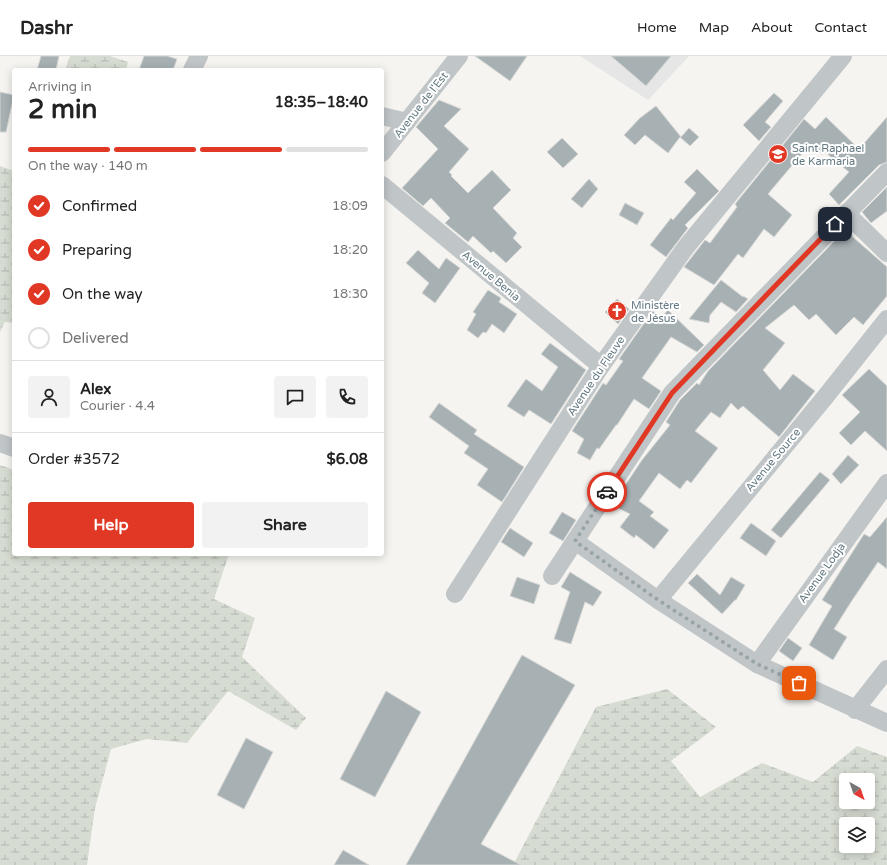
<!DOCTYPE html>
<meta charset="utf-8">
<style>
:root{--surface:#fff;--page:#f2f2f2;--text:#222;--muted:#767676;--line:#e0e0e0;--accent:#e13825}
body{margin:0;font-family:"Varela Round",sans-serif;background:var(--page);color:var(--text);height:100vh;display:flex;flex-direction:column;font-size:15px;white-space:nowrap}
*{box-sizing:border-box;margin:0}
p{font-size:13px;color:var(--muted)}
.icon{flex:none;width:22px;height:22px;fill:none;stroke:currentColor;stroke-width:2;stroke-linecap:round;stroke-linejoin:round}
.map{position:relative;flex:1;overflow:hidden}
.drawer{position:absolute;left:12px;top:12px;width:372px;height:488px;display:flex;flex-direction:column;background:var(--surface);border-radius:4px;box-shadow:0 2px 10px #0003}
.drawer>*{flex:none}
.needle{width:26px;rotate:140deg}
.tools{position:absolute;left:839px;top:717px;display:grid;gap:8px}
.tools a{display:grid;place-items:center;width:36px;height:36px;border-radius:4px;background:var(--surface);box-shadow:0 2px 10px #0003;font-size:20px}
.pin{position:absolute;display:grid;place-items:center;width:34px;height:34px;color:#fff;margin:-17px;border-radius:8px;box-shadow:0 2px 6px #0006}
.courier{position:absolute;display:grid;place-items:center;width:40px;height:40px;margin:-20px;border:3px solid #e13825;border-radius:50%;background:#fff;color:#222;box-shadow:0 1px 5px #0007}
.headline em{font-style:normal;font-weight:800}
.headline div{display:flex;flex-direction:column-reverse}
.headline{display:flex;align-items:center;justify-content:space-between;height:68px;padding:0 16px}
h1{font-size:26px;font-weight:800;line-height:30px}
.bar{display:grid;grid-template-columns:repeat(4,1fr);gap:6px 4px;align-content:center;height:48px;padding:0 16px}
.bar i{height:5px;border-radius:3px;background:var(--line)}
.bar .selected{background:var(--accent)}
.bar p{grid-column:span 4}
.line{display:flex;align-items:center;gap:10px;padding:0 16px;border-top:1px solid var(--line)}
.line div{flex:1}
.round{display:grid;place-items:center;flex:none;width:42px;height:42px;border-radius:4px;background:var(--page)}
ol{padding:0 16px;list-style:none}
li{display:flex;align-items:center;gap:12px;height:44px}
li p{margin-inline-start:auto}
li .icon{padding:4px;border-radius:50%;background:var(--accent);color:#fff;stroke-width:4}
li:last-child{color:var(--muted)}
li i{width:22px;height:22px;border:2px solid var(--line);border-radius:50%}
.action{display:flex;gap:8px;margin-top:auto;padding:8px 16px}
.action a{flex:1;height:46px;border-radius:4px;background:var(--accent);color:#fff;font-size:16px;font-weight:800;line-height:46px;text-align:center}
.action a+a{background:var(--page);color:var(--text)}
header{display:flex;align-items:center;gap:24px;box-sizing:border-box;height:56px;padding:0 20px;background:var(--surface);border-bottom:1px solid var(--line)}
header strong{font-size:19px}
nav{display:flex;gap:22px;margin-inline-start:auto;font-size:14px}
.map>svg:first-child{display:block}
.built{fill:#e5e6e5}
.wetland{fill:url(#wetland-marsh);fill-rule:evenodd}
.building{fill:#a7b1b4;stroke:#d6d6d4}
.lines{fill:none;stroke-linecap:round;stroke-linejoin:round}
.minor{stroke:#c0c5c7;stroke-width:18}
.done{stroke:#97a4a9;stroke-width:4;stroke-dasharray:0 7.2}
.route{stroke:#e13825;stroke-width:5}
.labels{text-anchor:middle;dominant-baseline:central;stroke-width:4;stroke-linejoin:round;paint-order:stroke}
.street-label{font-size:11px;fill:#647982;stroke:#fff}
.poi-label{font-size:11px;fill:#647982;stroke:#fff;text-anchor:start}
</style>
<header>
<strong>Dashr</strong>
<nav><a>Home</a><a>Map</a><a>About</a><a>Contact</a></nav>
</header>
<div class="map">
<svg width="887" height="809" viewBox="0 0 887 809">
<defs>
<pattern id="wetland-marsh" width="20" height="14" patternUnits="userSpaceOnUse"><rect width="20" height="14" fill="#d7dcd2"/><path d="M1 5h8M5 5V1M11 12h8M15 12V8" fill="none" stroke="#b2b7b0"/></pattern>
</defs>
<rect width="100%" height="100%" fill="#f5f4f1"/>
<!-- built -->
<polygon class="built" points="580,0 689,0 648,44"/>
<!-- wetland -->
<g class="wetland">
<polygon points="70,0 110,0 128,6 126,14 65,14"/>
<polygon points="0,110 14,115 14,267 5,266 0,276"/>
<polygon points="0,409 14,414 14,498 229,498 214,543 255,562 242,601 306,662 296,674 228,635 187,687 147,683 111,693 95,752 87,809 0,809"/>
<path d="M667,633L716,671L671,705L700,741L762,707L813,726L857,690L887,701V809H513L596,651ZM846,724H868V746H846ZM846,768H868V790H846Z"/>
</g>
<!-- building -->
<g class="building">
<polygon points="41,0 59,0 56,14 37,14"/>
<polygon points="144,0 167,0 177,3 173,14 139,14"/>
<polygon points="475,0 527,0 510,25"/>
<polygon points="611,0 671,0 646,30"/>
<polygon points="0,36 14,39 6,76 0,76"/>
<polygon points="774,37 783,45 765,66 771,71 759,85 743,69"/>
<polygon points="439,44 461,53 444,70 469,93 449,116 452,119 451,120 468,137 492,114 511,134 493,152 517,177 513,182 522,191 506,207 493,195 491,197 473,180 468,186 445,167 450,162 431,142 423,150 402,132 438,93 416,71"/>
<polygon points="656,50 681,81 689,72 699,81 690,90 680,81 668,97 645,79 635,89 624,79 640,62"/>
<polygon points="826,61 859,93 887,61 887,106 879,109 839,149 829,138 849,116 825,96 822,98 810,88 768,138 792,159 774,181 764,173 743,202 738,198 714,229 684,211 705,184 710,187 737,151 735,148 804,63 815,73"/>
<polygon points="562,82 578,98 563,112 547,96"/>
<polygon points="697,113 719,135 685,169 688,172 666,201 650,189 671,162 673,164 696,137 684,126"/>
<polygon points="589,123 598,133 582,152 571,143"/>
<polygon points="887,131 887,155 871,167 862,156"/>
<polygon points="625,147 644,157 637,169 619,159"/>
<polygon points="845,174 887,211 887,240 863,269 854,261 836,279 816,258 809,264 794,249 765,272 785,287 763,314 780,334 793,318 815,335 779,381 743,350 738,354 731,347 720,362 711,356 695,375 718,392 691,427 687,424 680,433 659,417 639,445 654,456 650,460 669,474 654,493 636,479 634,482 620,471 630,458 612,449 642,404 670,369 666,366 680,344 697,327 699,329 708,315"/>
<polygon points="418,194 439,213 446,202 460,212 435,247 422,237 429,227 406,207"/>
<polygon points="721,224 743,241 743,240 748,243 736,256 721,246 710,259 709,267 689,263"/>
<polygon points="488,234 501,242 499,246 517,258 504,277 492,268 486,277 483,276 478,282 467,274 476,258 473,256"/>
<polygon points="617,243 629,253 618,268 605,256"/>
<polygon points="668,254 704,289 697,296 671,281 642,322 661,335 649,353 634,343 617,369 616,369 599,393 597,392 590,404 577,397 584,383 572,375 603,327 606,329 623,305 619,303 652,256 653,255 661,262"/>
<polygon points="550,287 586,314 551,368 529,354 524,361 507,350 526,323 542,335 558,311 541,298"/>
<polygon points="869,313 887,330 887,395 865,375 851,389 839,377 860,356 842,339"/>
<polygon points="439,347 477,374 474,378 524,411 502,446 477,429 488,413 464,397 469,390 429,361"/>
<polygon points="848,399 859,409 841,428 832,418"/>
<polygon points="820,416 830,424 781,482 771,474"/>
<polygon points="562,456 576,464 563,485 549,477"/>
<polygon points="887,461 887,513 878,506 851,546 834,573 847,581 833,604 809,589 832,550 822,544 864,478 870,481"/>
<polygon points="751,467 776,485 766,500 740,482"/>
<polygon points="510,472 533,487 524,501 501,486"/>
<polygon points="570,516 602,536 593,550 585,546 571,588 554,583 570,536 561,531"/>
<polygon points="697,518 720,539 731,521 745,529 736,544 735,544 722,558 688,527"/>
<polygon points="517,521 540,529 534,548 510,540"/>
<polygon points="788,582 802,592 793,605 779,595"/>
<polygon points="522,599 575,629 481,788 521,809 406,809"/>
<polygon points="386,635 421,656 375,741 340,723"/>
<polygon points="246,682 273,696 244,753 217,739"/>
<polygon points="343,794 369,809 334,809"/>
</g>
<g class="lines">
<!-- minor -->
<g class="minor">
<polyline points="192,14 199,0"/>
<polyline points="382,60 407,66"/>
<polyline points="382,97 459,0"/>
<polyline points="382,129 601,310"/>
<polyline points="846,157 887,197"/>
<polyline points="0,387 14,392"/>
<polyline points="575,485 658,544 757,608 887,667"/>
<polyline points="552,520 672,337 887,116"/>
<polyline points="455,538 601,310 686,191 843,0"/>
<polyline points="658,544 826,340 887,263"/>
<polyline points="757,608 887,427"/>
<polyline points="855,654 887,613"/>
</g>
</g>
<g class="lines">
<!-- done -->
<polyline class="done" points="607,436 575,485 658,544 757,608 799,627"/>
<!-- route -->
<polyline class="route" points="607,436 672,337 835,168"/>
</g>
<!-- icons -->
<defs>
<symbol id="school-disc" viewBox="-11 -11 22 22"><circle r="9.5" fill="#e13825" stroke="#fff"/><path d="M0-5L7-2L0 1L-7-2ZM-4 1L0 2.5L4 1V4Q0 6-4 4Z" fill="#fff"/></symbol>
<symbol id="church-disc" viewBox="-11 -11 22 22"><circle r="9.5" fill="#e13825" stroke="#fff"/><path d="M-1.2-6h2.4v3.5h3.3v2.4h-3.3V6h-2.4V-.1h-3.3v-2.4h3.3Z" fill="#fff"/></symbol>
</defs>
<g fill-rule="evenodd">
<use href="#school-disc" x="767" y="87" width="22" height="22"/>
<use href="#church-disc" x="606" y="244" width="22" height="22"/>
</g>
<g class="labels">
<!-- street labels -->
<g class="street-label">
<text transform="translate(421 49) rotate(-52)">Avenue de l'Est</text>
<text transform="translate(491 220) rotate(40)">Avenue Benia</text>
<text transform="translate(596 320) rotate(-56)">Avenue du Fleuve</text>
<text transform="translate(773 404) rotate(-50)">Avenue Source</text>
<text transform="translate(822 517) rotate(-54)">Avenue Lodja</text>
</g>
<!-- poi labels -->
<g class="poi-label">
<text x="792" y="92">Saint Raphael<tspan x="792" dy="13">de Karmaria</tspan></text>
<text x="631" y="249">Ministère<tspan x="631" dy="13">de Jésus</tspan></text>
</g>
</g>
</svg>
<div class="tools">
<a><svg class="needle" viewBox="-14 -14 28 28"><path d="M0-13l5 13h-10z" fill="#e53935"/><path d="M0 13l5-13h-10z" fill="#767676"/></svg></a>
<a><svg class="icon" aria-label="layers" viewBox="0 0 24 24"><path d="M12 4l9 5-9 5-9-5zM3 14l9 5 9-5"/></svg></a>
</div>
<div class="pin" style="left:799px;top:627px;background:#ea580c"><svg class="icon" aria-label="bag" viewBox="0 0 24 24"><path d="M5 8h14l-1 12H6zM9 8a3 3 0 0 1 6 0"/></svg></div>
<div class="pin" style="left:835px;top:168px;background:#1f2937"><svg class="icon" aria-label="home" viewBox="0 0 24 24"><path d="M3 11l9-7 9 7M6 9v11h12V9"/></svg></div>
<div class="courier" style="left:607px;top:436px"><svg class="icon" aria-label="car" viewBox="0 0 24 24"><path d="M5 17H2v-5l4-1 3-4h7l3 4 3 1v5h-3M9 17h6M6 11h13"/><circle cx="7" cy="17" r="2"/><circle cx="17" cy="17" r="2"/></svg></div>
<section class="drawer">
<div class="headline"><div><h1>2 min</h1><p>Arriving in</p></div><em>18:35–18:40</em></div>
<div class="bar"><i class="selected"></i><i class="selected"></i><i class="selected"></i><i></i><p>On the way · 140 m</p></div>
<ol>
<li><svg class="icon" aria-label="check" viewBox="0 0 24 24"><path d="M5 12l5 5 9-10"/></svg>Confirmed<p>18:09</p></li>
<li><svg class="icon" aria-label="check" viewBox="0 0 24 24"><path d="M5 12l5 5 9-10"/></svg>Preparing<p>18:20</p></li>
<li><svg class="icon" aria-label="check" viewBox="0 0 24 24"><path d="M5 12l5 5 9-10"/></svg>On the way<p>18:30</p></li>
<li><i></i>Delivered</li>
</ol>
<div class="line" style="height:72px"><a class="round"><svg class="icon" aria-label="person" viewBox="0 0 24 24"><circle cx="12" cy="8" r="4"/><path d="M4 21q1-7 8-7t8 7"/></svg></a><div><b>Alex</b><p>Courier · 4.4</p></div><a class="round"><svg class="icon" aria-label="chat" viewBox="0 0 24 24"><path d="M4 5h16v11H9l-5 4z"/></svg></a><a class="round"><svg class="icon" aria-label="phone" viewBox="0 0 24 24"><path d="M5 4h4l2 5-3 2q2 4 5 5l2-3 5 2v4C11 20 4 13 5 4z"/></svg></a></div>
<div class="line" style="height:52px"><div>Order #3572</div><b>$6.08</b></div>
<div class="action"><a>Help</a><a>Share</a></div>
</section>
</div>
